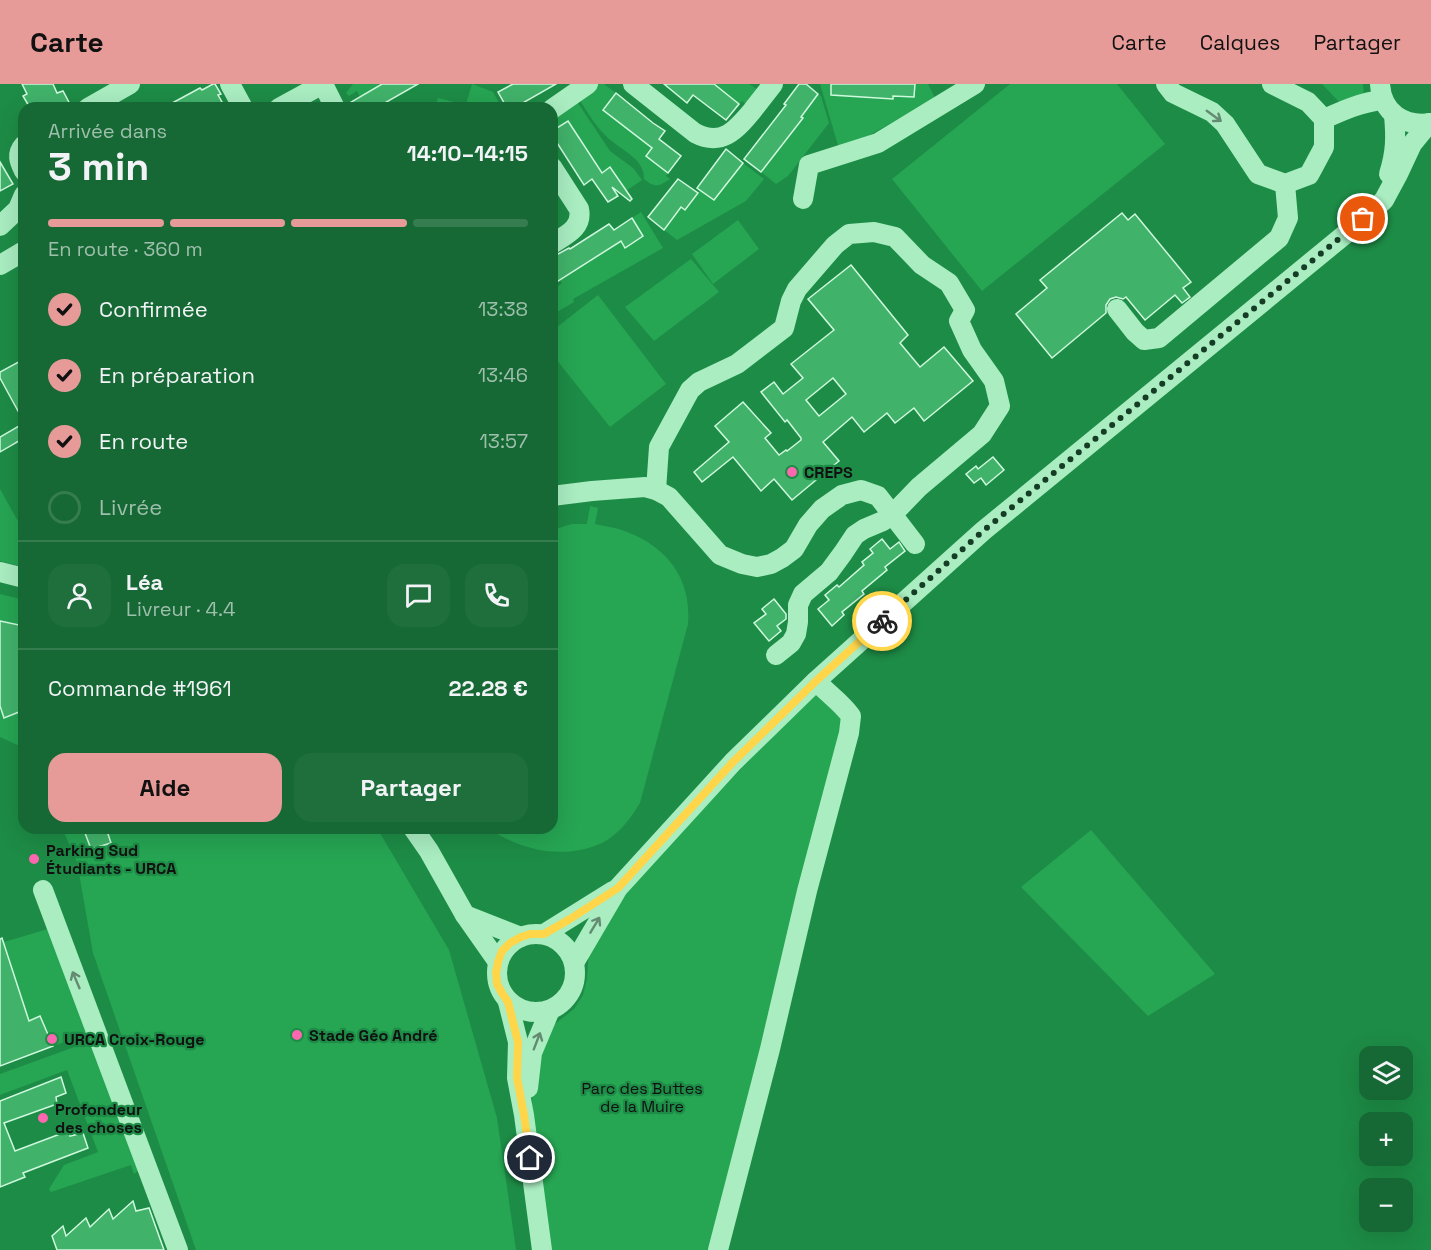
<!DOCTYPE html>
<html lang="fr">
<meta charset="utf-8">
<style>
:root{--surface:#166934;--page:#1f6f3c;--text:#f1f3f6;--muted:#9ebfac;--line:#357c4f;--accent:#e69b98}
body{margin:0;font-family:"Space Grotesk",sans-serif;background:var(--page);color:var(--text);height:100vh;display:flex;flex-direction:column;font-size:22px;white-space:nowrap}
*{box-sizing:border-box;margin:0}
p{font-size:20px;color:var(--muted)}
.icon{flex:none;width:33px;height:33px;fill:none;stroke:currentColor;stroke-width:2;stroke-linecap:round;stroke-linejoin:round}
.map{position:relative;flex:1;overflow:hidden}
.sheet{position:absolute;left:18px;top:18px;width:540px;height:732px;display:flex;flex-direction:column;background:var(--surface);border-radius:18px;box-shadow:0 6px 24px #0002}
.sheet>*{flex:none}
.buttons{position:absolute;left:1359px;top:962px;display:grid;gap:12px}
.buttons a{display:grid;place-items:center;width:54px;height:54px;border-radius:12px;background:var(--surface);box-shadow:0 6px 24px #0002;font-size:30px}
.pin{position:absolute;display:grid;place-items:center;width:51px;height:51px;color:#fff;margin:-26px;border:3px solid #fff;border-radius:50%;box-shadow:0 2px 6px #0007}
.courier{position:absolute;display:grid;place-items:center;width:60px;height:60px;margin:-30px;border:4px solid #ffd54a;border-radius:50%;background:#fff;color:#222;box-shadow:0 2px 8px #0007}
.head em{font-style:normal;font-weight:800}
.head div{display:flex;flex-direction:column-reverse}
.head{display:flex;align-items:center;justify-content:space-between;height:102px;padding:0 30px}
h1{font-size:39px;font-weight:800;line-height:45px}
.bar{display:grid;grid-template-columns:repeat(4,1fr);gap:9px 6px;align-content:center;height:72px;padding:0 30px}
.bar i{height:8px;border-radius:4px;background:var(--line)}
.bar .active{background:var(--accent)}
.bar p{grid-column:span 4}
.line{display:flex;align-items:center;gap:15px;padding:0 30px;border-top:2px solid var(--line)}
.line div{flex:1}
.round{display:grid;place-items:center;flex:none;width:63px;height:63px;border-radius:18px;background:var(--page)}
ol{padding:0 30px;list-style:none}
li{display:flex;align-items:center;gap:18px;height:66px}
li p{margin-inline-start:auto}
li .icon{padding:6px;border-radius:50%;background:var(--accent);color:#111;stroke-width:4}
li:last-child{color:var(--muted)}
li i{width:33px;height:33px;border:3px solid var(--line);border-radius:50%}
.action{display:flex;gap:12px;margin-top:auto;padding:12px 30px}
.action a{flex:1;height:69px;border-radius:18px;background:var(--accent);color:#111;font-size:24px;font-weight:800;line-height:69px;text-align:center}
.action a+a{background:var(--page);color:var(--text)}
header{display:flex;align-items:center;gap:36px;box-sizing:border-box;height:84px;padding:0 30px;background:var(--accent);color:#111}
header strong{font-size:28px}
nav{display:flex;gap:33px;margin-inline-start:auto;font-size:21px}
.map>svg:first-child{display:block}
.green{fill:#26a553}
.building{fill:#41b26a;stroke:#cff9de;stroke-width:1.5;fill-rule:evenodd}
.lines{fill:none;stroke-linecap:round;stroke-linejoin:round}
.minor{stroke:#a9edc1;stroke-width:20}
.oneway{stroke:#658a72}
.done{stroke:#153c24;stroke-width:6;stroke-dasharray:0 10.8}
.route{stroke:#ffd54a;stroke-width:8}
.poi-dot{fill:#fd67af;stroke:#1d8c46;stroke-width:2}
.labels{text-anchor:middle;dominant-baseline:central;stroke-width:4.5;stroke-linejoin:round;paint-order:stroke}
.poi-label{font-size:16px;font-weight:bold;fill:#111;stroke:#1d8c46;text-anchor:start}
.park-label{font-size:16px;fill:#111;stroke:#1d8c46}
</style>
<header>
<strong>Carte</strong>
<nav><a>Carte</a><a>Calques</a><a>Partager</a></nav>
</header>
<div class="map">
<svg width="1431" height="1166" viewBox="0 0 1431 1166">
<rect width="100%" height="100%" fill="#1d8c46"/>
<!-- green -->
<g class="green">
<polygon points="353,0 378,0 379,2 362,17 357,7 349,12 346,9"/>
<polygon points="472,0 493,8 502,24 495,24 496,21 483,18 481,24 446,24 436,21 438,14 466,21"/>
<path d="M598,0H604L616,9L604,26L652,64L646,72L668,89L666,92L670,95C658,103 655,104 644,95C645,73 617,65 604,50C594,40 587,27 579,15Z"/>
<polygon points="714,0 749,0 757,5 746,20 742,17 739,20"/>
<polygon points="820,0 831,0 831,11 893,15 893,12 914,13 915,0 928,0 935,14 840,68"/>
<polygon points="1010,0 1117,0 1165,60 982,207 892,95"/>
<polygon points="1322,0 1363,0 1364,14 1342,21"/>
<polygon points="818,10 821,12 829,39 788,92 776,100 761,88 802,34 801,33"/>
<polygon points="576,16 610,67 633,84 642,96 626,107 611,84 602,89 568,37 552,47 552,33"/>
<polygon points="743,79 764,95 746,117 677,156 664,146 681,123 685,125 700,106 714,116"/>
<polygon points="641,128 663,164 573,215 574,218 552,231 552,207 562,199 552,183 557,173 569,190 621,157 625,163 643,152 632,134"/>
<polygon points="738,136 759,165 713,200 692,170"/>
<polygon points="691,175 719,208 654,257 625,223"/>
<polygon points="598,211 666,300 610,343 552,270 552,247"/>
<polygon points="0,405 24,448 24,483 0,477"/>
<path d="M590,422L598,424L595,440C603,442 611,443 619,445C663,459 692,491 688,540L640,719C632,732 623,745 610,754C602,760 590,764 580,766C547,772 516,763 488,744H552V446L572,440H587Z"/>
<polygon points="0,510 24,516 24,664 0,653"/>
<polygon points="815,608 848,630 716,1166 549,1166 533,1040 532,1020 533,997 547,946 574,925 583,911 587,895 589,864 606,833 650,779"/>
<polygon points="62,744 377,744 449,866 497,1034 516,1166 196,1166 93,869 77,778"/>
<polygon points="1091,746 1215,890 1148,932 1021,803"/>
<polygon points="51,844 89,949 53,962 40,932 0,950 0,931 23,918 4,858"/>
<polygon points="91,957 139,1086 134,1090 131,1081 51,1108 49,1105 64,1081 98,1068 67,986 0,1011 0,990"/>
</g>
<!-- building -->
<g class="building">
<polygon points="22,0 53,0 57,9 63,7 72,24 30,24 23,12 27,10"/>
<polygon points="213,0 215,0 221,10 218,11 222,18 212,24 163,24 200,4 202,6"/>
<polygon points="382,0 418,0 376,24 347,24 346,21"/>
<polygon points="513,0 556,0 514,24 507,24 498,8"/>
<polygon points="664,0 714,0 739,20 726,36 693,11 687,19"/>
<polygon points="799,0 806,0 818,10 801,33 803,34 761,88 744,75 786,21 784,20"/>
<polygon points="831,0 915,0 914,13 893,12 893,15 831,11"/>
<polygon points="616,9 653,39 665,47 659,55 681,72 668,89 646,72 652,64 603,26"/>
<polygon points="568,37 602,89 610,83 632,115 630,117 612,103 618,112 608,118 592,95 584,101 552,51 552,47"/>
<polygon points="726,65 743,79 714,116 697,104"/>
<polygon points="0,78 13,100 0,107"/>
<polygon points="678,95 698,109 685,126 681,123 664,146 648,133"/>
<polygon points="1122,129 1128,136 1135,130 1191,198 1183,204 1190,213 1182,219 1175,211 1145,236 1126,213 1123,215 1116,213 1110,215 1106,221 1106,229 1052,274 1016,230 1047,204 1040,196"/>
<polygon points="632,134 643,152 625,164 621,157 552,201 552,172 558,170 569,164 570,165 609,140 614,146"/>
<path d="M851,181L908,251L900,259L920,283L944,263L973,297L924,337L914,324L895,339L887,329L864,348L852,333L823,358L839,377L792,416L774,395L761,407L733,373L702,398L694,388L729,358L715,342L743,318L771,349L765,354L779,371L786,366L787,367L801,356V354L787,336L785,338L761,308L774,298L783,310L803,294L791,280L834,246L808,215ZM833,294L846,310L819,332L806,316Z"/>
<polygon points="24,275 24,338 0,294 0,288"/>
<polygon points="24,339 24,354 0,368 0,353"/>
<polygon points="993,373 1004,386 986,401 981,394 974,399 966,390 976,382 978,385"/>
<polygon points="882,455 890,465 899,458 905,467 885,483 887,486 862,507 864,510 842,528 844,531 832,542 818,525 829,516 825,511 837,501 839,503 864,481 862,478 873,469 870,465"/>
<polygon points="774,515 786,530 786,535 777,542 781,547 769,557 754,539 766,530 762,525"/>
<polygon points="0,537 24,542 24,626 4,634 0,622"/>
<polygon points="99,744 106,744 111,759 91,765 85,749"/>
<polygon points="2,854 29,937 40,932 53,962 0,982 0,855"/>
<polygon points="61,993 66,1009 56,1013 57,1020 4,1039 15,1067 68,1047 70,1052 83,1049 88,1064 23,1089 25,1093 0,1103 0,1017"/>
<polygon points="133,1117 136,1127 149,1124 164,1166 57,1166 52,1152 63,1142 66,1152 86,1134 90,1143 109,1125 113,1135"/>
</g>
<g class="lines">
<!-- minor -->
<g class="minor">
<polyline points="230,0 243,24"/>
<polyline points="323,0 335,24"/>
<path d="M633,0L695,49C722,63 736,46 752,27C759,18 766,9 773,0"/>
<polyline points="1166,0 1173,9 1212,28 1225,40 1258,90 1285,100 1309,91 1324,63 1324,35 1308,18 1272,0"/>
<path d="M1380,0C1382,29 1404,43 1431,39"/>
<polyline points="88,24 130,0"/>
<polyline points="279,24 323,0"/>
<polyline points="552,25 588,0"/>
<path d="M1324,35C1344,26 1362,18 1383,16"/>
<path d="M24,61C16,70 19,77 24,87"/>
<path d="M552,83L579,125C583,144 566,151 552,160"/>
<path d="M1389,90C1396,68 1396,53 1394,31"/>
<polyline points="803,115 809,81 878,59 975,0"/>
<polyline points="0,142 18,125 24,111"/>
<polyline points="0,181 24,167"/>
<polyline points="1117,225 1135,248 1144,256 1159,254 1279,154 1288,134 1285,100"/>
<polyline points="656,406 659,363 690,306 699,298 737,280 784,244 791,217 797,205 835,161 849,150 874,148 895,153 922,181 949,199 965,226 959,237 972,266 994,297 1000,322 982,350 919,403 892,431 883,437 864,445 855,451 843,469 829,488 803,510 798,521 798,538 796,550 791,559 776,571"/>
<polyline points="552,412 592,407 645,403 656,406 669,413 720,471 742,480 757,483 771,480 782,474 794,465 808,441 822,425 842,411 861,406 878,412 915,460"/>
<polyline points="0,488 24,494"/>
<polyline points="413,744 429,767 465,831 498,878"/>
<polyline points="43,806 178,1166"/>
<polyline points="465,831 521,853"/>
<circle cx="536" cy="889" r="39"/>
<polyline points="544,850 613,807"/>
<polyline points="574,879 618,804 733,678 816,597 983,447 1365,134 1384,116 1398,90 1412,60 1429,39"/>
<polyline points="508,918 518,958 517,994 524,1031 542,1166"/>
<polyline points="528,1004 532,969 550,926"/>
<path d="M718,1166L770,965L807,807L849,649L851,632C841,618 827,609 816,597"/>
</g>
</g>
<!-- one-way arrows -->
<defs><path id="oneway-shaft" d="M-6 0H5M1.5-3L5.5 0L1.5 3" fill="none" stroke-width="1.6" stroke-linecap="round" stroke-linejoin="round" transform="scale(1.5)"/></defs>
<g class="oneway">
<use href="#oneway-shaft" transform="translate(1214 32) rotate(36)"/>
<use href="#oneway-shaft" transform="translate(595 841) rotate(-59)"/>
<use href="#oneway-shaft" transform="translate(76 896) rotate(-113)"/>
<use href="#oneway-shaft" transform="translate(537 957) rotate(-69)"/>
</g>
<g class="lines">
<!-- done -->
<polyline class="done" points="882,537 983,447 1363,135"/>
<!-- route -->
<polyline class="route" points="530,1074 524,1031 517,994 518,958 508,918 502,909 497,900 496,889 498,878 502,867 510,859 521,853 530,850 544,850 570,835 618,804 733,678 816,597 882,537"/>
</g>
<!-- markers -->
<g class="poi-dot">
<circle cx="792" cy="388" r="6"/>
<circle cx="34" cy="775" r="6"/>
<circle cx="297" cy="951" r="6"/>
<circle cx="52" cy="955" r="6"/>
<circle cx="43" cy="1034" r="6"/>
</g>
<g class="labels">
<!-- poi labels -->
<g class="poi-label">
<text x="804" y="388">CREPS</text>
<text x="46" y="766">Parking Sud<tspan x="46" dy="18">Étudiants - URCA</tspan></text>
<text x="309" y="951">Stade Géo André</text>
<text x="64" y="955">URCA Croix-Rouge</text>
<text x="55" y="1025">Profondeur<tspan x="55" dy="18">des choses</tspan></text>
</g>
<!-- park labels -->
<g class="park-label">
<text x="642" y="1004">Parc des Buttes<tspan x="642" dy="18">de la Muire</tspan></text>
</g>
</g>
</svg>
<div class="buttons">
<a><svg class="icon" aria-label="layers" viewBox="0 0 24 24"><path d="M12 4l9 5-9 5-9-5zM3 14l9 5 9-5"/></svg></a>
<a>+</a>
<a>−</a>
</div>
<div class="pin" style="left:1363px;top:135px;background:#ea580c"><svg class="icon" aria-label="bag" viewBox="0 0 24 24"><path d="M5 8h14l-1 12H6zM9 8a3 3 0 0 1 6 0"/></svg></div>
<div class="pin" style="left:530px;top:1074px;background:#1f2937"><svg class="icon" aria-label="home" viewBox="0 0 24 24"><path d="M3 11l9-7 9 7M6 9v11h12V9"/></svg></div>
<div class="courier" style="left:882px;top:537px"><svg class="icon" aria-label="bike" viewBox="0 0 24 24"><circle cx="6" cy="16" r="4"/><circle cx="18" cy="16" r="4"/><path d="M6 16l4-8h5l3 8M10 8l3 8H6M13 5h3"/></svg></div>
<section class="sheet">
<div class="head"><div><h1>3 min</h1><p>Arrivée dans</p></div><em>14:10–14:15</em></div>
<div class="bar"><i class="active"></i><i class="active"></i><i class="active"></i><i></i><p>En route · 360 m</p></div>
<ol>
<li><svg class="icon" aria-label="check" viewBox="0 0 24 24"><path d="M5 12l5 5 9-10"/></svg>Confirmée<p>13:38</p></li>
<li><svg class="icon" aria-label="check" viewBox="0 0 24 24"><path d="M5 12l5 5 9-10"/></svg>En préparation<p>13:46</p></li>
<li><svg class="icon" aria-label="check" viewBox="0 0 24 24"><path d="M5 12l5 5 9-10"/></svg>En route<p>13:57</p></li>
<li><i></i>Livrée</li>
</ol>
<div class="line" style="height:108px"><a class="round"><svg class="icon" aria-label="person" viewBox="0 0 24 24"><circle cx="12" cy="8" r="4"/><path d="M4 21q1-7 8-7t8 7"/></svg></a><div><b>Léa</b><p>Livreur · 4.4</p></div><a class="round"><svg class="icon" aria-label="chat" viewBox="0 0 24 24"><path d="M4 5h16v11H9l-5 4z"/></svg></a><a class="round"><svg class="icon" aria-label="phone" viewBox="0 0 24 24"><path d="M5 4h4l2 5-3 2q2 4 5 5l2-3 5 2v4C11 20 4 13 5 4z"/></svg></a></div>
<div class="line" style="height:78px"><div>Commande #1961</div><b>22.28 €</b></div>
<div class="action"><a>Aide</a><a>Partager</a></div>
</section>
</div>
